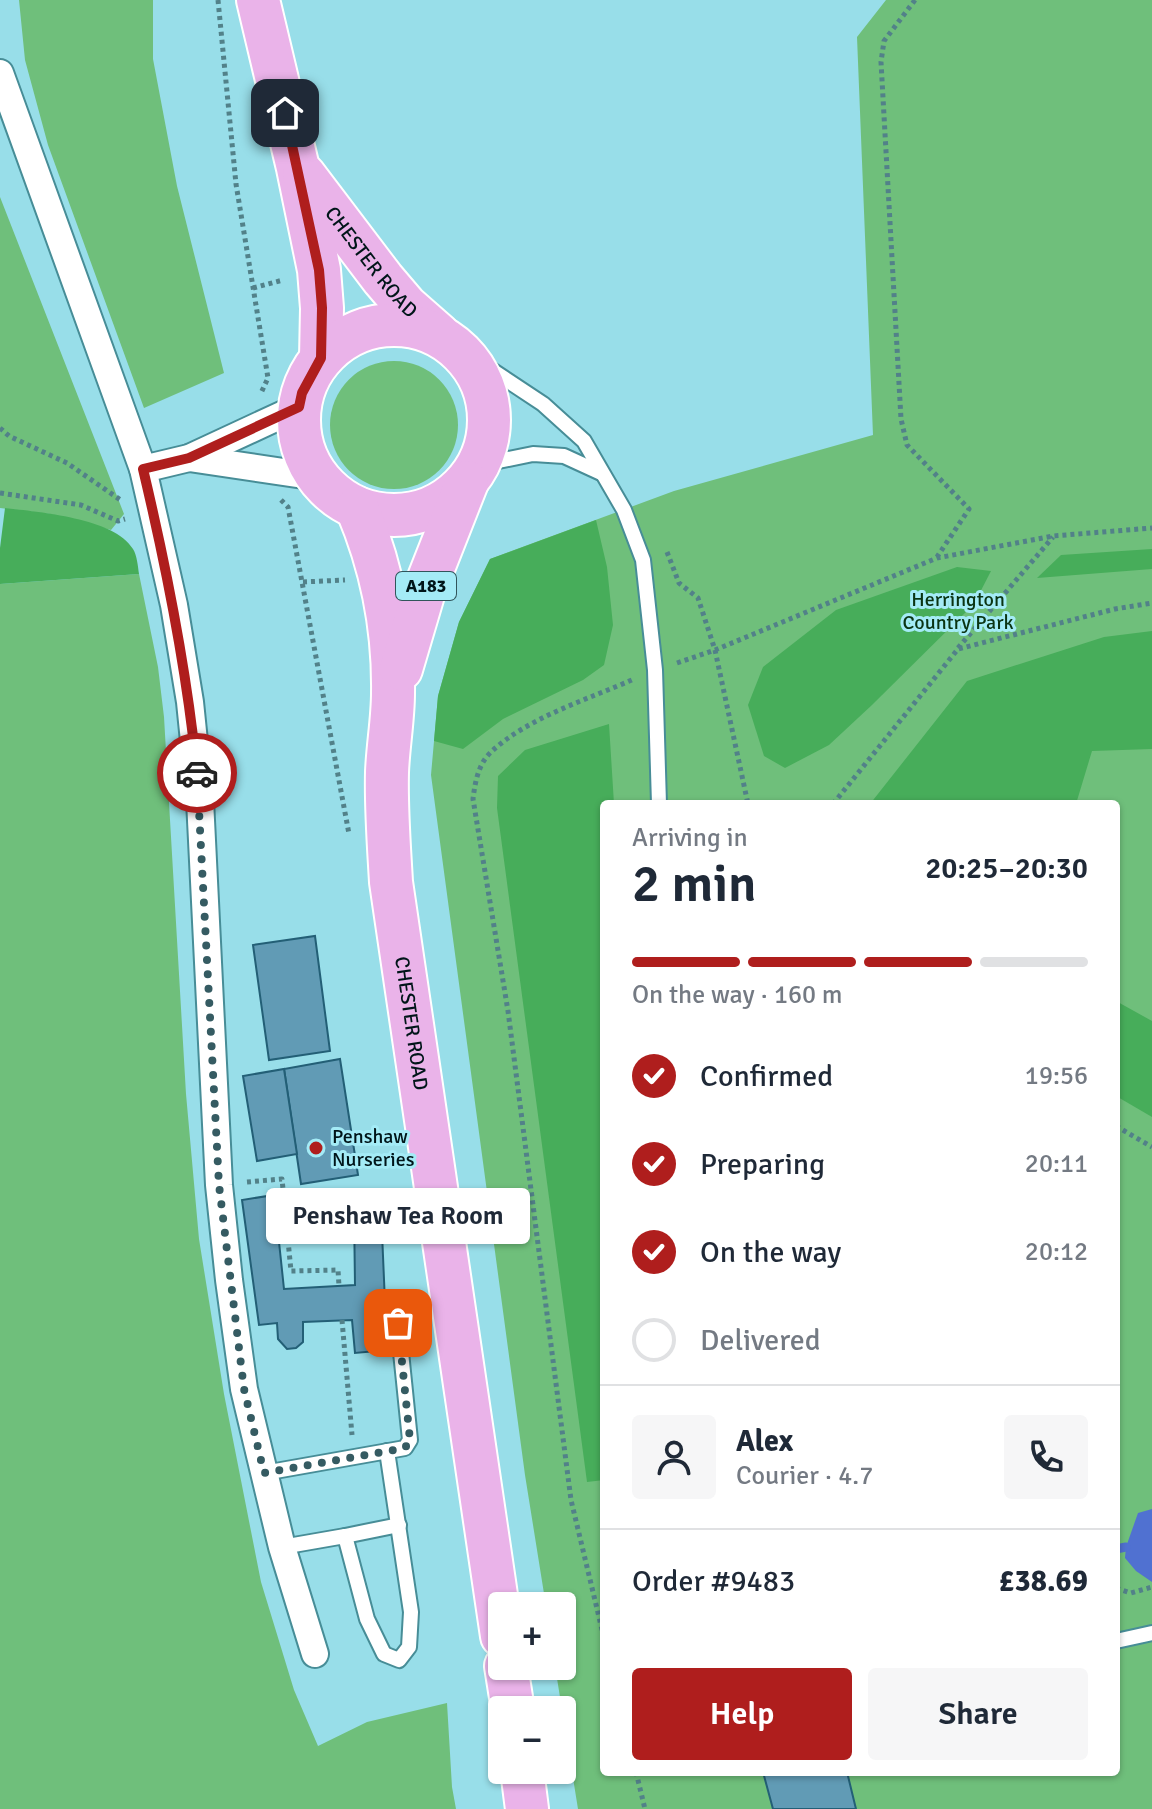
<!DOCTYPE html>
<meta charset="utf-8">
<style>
:root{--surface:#fff;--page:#f6f6f7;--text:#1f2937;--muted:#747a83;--line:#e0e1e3;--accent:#af1e1d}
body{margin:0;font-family:Signika,sans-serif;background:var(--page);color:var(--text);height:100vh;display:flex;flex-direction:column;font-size:30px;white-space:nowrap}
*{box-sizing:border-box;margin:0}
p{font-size:26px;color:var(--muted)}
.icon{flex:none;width:44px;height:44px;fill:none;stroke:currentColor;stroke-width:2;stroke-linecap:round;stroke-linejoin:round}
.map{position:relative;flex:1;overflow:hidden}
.side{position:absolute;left:600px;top:800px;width:520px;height:976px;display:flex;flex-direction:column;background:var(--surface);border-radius:8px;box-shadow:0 2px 6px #0004}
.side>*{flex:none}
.buttons{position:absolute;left:488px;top:1592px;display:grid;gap:16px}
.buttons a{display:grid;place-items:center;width:88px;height:88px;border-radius:8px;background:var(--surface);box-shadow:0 2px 6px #0004;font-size:40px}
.pin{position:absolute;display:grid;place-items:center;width:68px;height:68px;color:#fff;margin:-34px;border-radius:16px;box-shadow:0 4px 12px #0006}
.courier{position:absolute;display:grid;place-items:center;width:80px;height:80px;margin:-40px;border:6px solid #af1e1d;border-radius:50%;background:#fff;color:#222;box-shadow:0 2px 10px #0007}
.bubble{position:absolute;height:56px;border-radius:8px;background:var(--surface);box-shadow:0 2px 6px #0004;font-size:26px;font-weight:600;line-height:56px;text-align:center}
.head em{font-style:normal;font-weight:600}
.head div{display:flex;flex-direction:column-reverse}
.head{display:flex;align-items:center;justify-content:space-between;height:136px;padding:0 32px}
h1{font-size:52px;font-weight:600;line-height:60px}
.bar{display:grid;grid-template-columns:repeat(4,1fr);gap:12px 8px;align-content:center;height:96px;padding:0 32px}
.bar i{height:10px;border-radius:6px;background:var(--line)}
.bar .on{background:var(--accent)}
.bar p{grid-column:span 4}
.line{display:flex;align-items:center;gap:20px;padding:0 32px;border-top:2px solid var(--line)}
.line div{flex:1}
.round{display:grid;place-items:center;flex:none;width:84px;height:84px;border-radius:8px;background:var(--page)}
ol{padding:0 32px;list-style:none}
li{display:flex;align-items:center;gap:24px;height:88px}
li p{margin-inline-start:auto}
li .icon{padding:8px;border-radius:50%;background:var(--accent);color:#fff;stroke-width:4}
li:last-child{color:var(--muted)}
li i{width:44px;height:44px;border:4px solid var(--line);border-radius:50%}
.cta{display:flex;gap:16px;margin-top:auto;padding:16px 32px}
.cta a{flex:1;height:92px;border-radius:8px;background:var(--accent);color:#fff;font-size:32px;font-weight:600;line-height:92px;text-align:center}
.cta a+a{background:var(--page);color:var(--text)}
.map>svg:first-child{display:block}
.green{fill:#6fbf7b;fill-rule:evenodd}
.forest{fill:#47ad5a}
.water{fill:#5071d1}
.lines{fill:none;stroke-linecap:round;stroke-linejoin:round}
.stream{stroke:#5071d1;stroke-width:9}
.building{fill:#619bb5;stroke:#235f76;stroke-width:2}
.service-casing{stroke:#478d97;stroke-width:18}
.minor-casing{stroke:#478d97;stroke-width:30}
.primary-casing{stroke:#fff;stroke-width:46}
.path{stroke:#528189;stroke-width:5;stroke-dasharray:4 4;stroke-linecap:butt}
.service{stroke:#fff;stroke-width:14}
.minor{stroke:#fff;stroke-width:26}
.primary{stroke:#eab3e9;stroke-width:42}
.done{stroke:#355b62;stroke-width:8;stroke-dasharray:0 14.4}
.route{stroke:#af1e1d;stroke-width:10}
.poi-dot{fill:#af1e1d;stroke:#a4ebf6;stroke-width:3}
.labels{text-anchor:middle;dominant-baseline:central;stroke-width:6;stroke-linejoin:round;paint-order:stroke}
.shield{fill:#a4ebf6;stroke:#31555b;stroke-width:2}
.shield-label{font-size:18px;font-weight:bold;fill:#001519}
.street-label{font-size:20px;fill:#001519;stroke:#a4ebf6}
.park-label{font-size:20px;fill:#0a3413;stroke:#a4ebf6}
.poi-label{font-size:20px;fill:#001519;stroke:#a4ebf6;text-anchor:start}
</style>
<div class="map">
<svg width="1152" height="1809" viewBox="0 0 1152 1809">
<rect width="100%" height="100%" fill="#98dee9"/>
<!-- green -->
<g class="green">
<polygon points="19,0 153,0 153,59 177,186 224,373 144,408 48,145 25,60"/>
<path d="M886,0H1152V1809H578L555,1666H562V1606H546L525,1475L431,775L438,696L459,622L490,559L674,491L873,435L857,37ZM604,804H1116V1772H604Z"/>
<polygon points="0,197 124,514 111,530 50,514 0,508"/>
<circle cx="394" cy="425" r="64"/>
<polygon points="139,574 158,667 164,717 186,1094 199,1239 224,1394 261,1582 294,1690 318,1746 367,1722 447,1703 452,1787 456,1809 0,1809 0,584"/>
</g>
<!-- forest -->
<g class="forest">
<path d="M5,508C38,512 115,518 133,549C137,555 138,567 139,574L0,584V548Z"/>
<polygon points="596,520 607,567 613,625 604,665 583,680 503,719 463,749 434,741 438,696 459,622 490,559"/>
<polygon points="1152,549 1152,569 1037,578 1061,555"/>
<polygon points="957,567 991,571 974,604 872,705 829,745 785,768 764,756 748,705 763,667 836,610"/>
<polygon points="1152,631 1152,749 1092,751 1076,804 870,804 967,681 1104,637"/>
<polygon points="609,724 614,804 604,804 604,1480 587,1482 497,808 498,776 525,750"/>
<polygon points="1116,1001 1152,1021 1152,1117 1116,1096"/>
</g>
<!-- water -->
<polygon class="water" points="1152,1509 1152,1582 1136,1571 1125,1558 1126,1547 1138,1513"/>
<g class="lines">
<!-- stream -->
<polyline class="stream" points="1116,1549 1126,1547"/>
</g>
<!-- building -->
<g class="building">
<polygon points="315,936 330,1051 269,1060 253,945"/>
<polygon points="340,1059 358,1175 301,1184 284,1069"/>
<polygon points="284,1069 297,1154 257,1161 243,1076"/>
<polygon points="274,1195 284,1289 355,1285 354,1210 362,1202 373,1201 381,1209 387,1350 355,1353 352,1320 303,1322 303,1342 296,1348 287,1349 278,1339 277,1323 259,1325 242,1200"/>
<polygon points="763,1772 847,1772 856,1809 773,1809"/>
</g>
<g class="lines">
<defs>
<g id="service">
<polyline points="457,347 543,404 584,441 624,510 643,560 655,670 659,804"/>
<polyline points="479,465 533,454 564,456 601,473"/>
<polyline points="264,1473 405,1448 410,1440 398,1323"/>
<polyline points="345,1536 399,1525"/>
<polyline points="282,1547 345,1536 367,1619 384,1654 399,1660 409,1647 411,1612 387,1451"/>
<polyline points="1116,1641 1152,1633"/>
</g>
<g id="minor">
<polyline points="0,73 143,469 174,605 190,702 200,800 219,1185 229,1280 244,1389 282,1547 315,1654"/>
<polyline points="189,458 317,477"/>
<polyline points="143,469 189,458 299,407"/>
</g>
<g id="primary">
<polyline points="258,0 298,168 319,270 322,308 321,358"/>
<path id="s1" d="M304,175L383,279L406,306L439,335"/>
<circle cx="394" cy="420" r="95"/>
<path id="s2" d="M357,508C382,567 394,629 393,693C393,719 388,746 387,772C386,809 389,846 391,882L502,1636"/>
<polyline points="401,669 424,591 467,482"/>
<polyline points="506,1666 513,1710"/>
<polyline points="522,1770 527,1809"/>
</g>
</defs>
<!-- service casing -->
<use href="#service" class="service-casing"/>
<!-- minor casing -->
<use href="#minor" class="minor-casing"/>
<!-- primary casing -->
<use href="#primary" class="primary-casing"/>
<!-- path -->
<g class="path">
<polyline points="218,0 236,184 268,378 261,393"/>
<polyline points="915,0 884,41 881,62 901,419 907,445 969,509 937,557"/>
<polyline points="253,288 283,280"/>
<polyline points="0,428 9,436 67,463 122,501"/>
<polyline points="0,493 81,505 118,521 125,519"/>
<polyline points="281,500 288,507 349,834"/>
<polyline points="667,552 679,583 698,598 715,650 748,804"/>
<polyline points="303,582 345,580"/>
<polyline points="958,648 1053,537"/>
<polyline points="677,663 715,650 937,558 1053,536 1152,528"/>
<polyline points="833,804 958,649 1115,609 1152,603"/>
<polyline points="1116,1126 1152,1147"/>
<polyline points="247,1182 282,1179 291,1271 338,1270 339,1286"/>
<polyline points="342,1320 352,1435"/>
<polyline points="1116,1588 1131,1593 1152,1587"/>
<path d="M604,1638L571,1500L508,1011L473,799C475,783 478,765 490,753C526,718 589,699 634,679"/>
<polyline points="636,1772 645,1809"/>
</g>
<!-- service -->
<use href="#service" class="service"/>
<!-- minor -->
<use href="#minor" class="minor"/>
<!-- primary -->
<use href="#primary" class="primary"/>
</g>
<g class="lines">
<!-- done -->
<polyline class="done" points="197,773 219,1185 244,1389 264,1473 405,1448 410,1440 398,1323"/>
<!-- route -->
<path class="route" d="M197,773C187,670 167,570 143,469L189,458L299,407L302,393L321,358L322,308L319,270L285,113"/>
</g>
<!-- markers -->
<circle class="poi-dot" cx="316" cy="1148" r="8"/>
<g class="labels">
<!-- shield labels -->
<rect class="shield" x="396" y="572" width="60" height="28" rx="6"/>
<g class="shield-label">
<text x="426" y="586">A183</text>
</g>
<!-- street labels -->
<g class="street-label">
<text stroke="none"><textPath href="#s1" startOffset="110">CHESTER ROAD</textPath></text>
<text stroke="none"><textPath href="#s2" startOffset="522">CHESTER ROAD</textPath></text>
</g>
<!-- park labels -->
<g class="park-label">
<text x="958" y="599">Herrington<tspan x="958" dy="23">Country Park</tspan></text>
</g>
<!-- poi labels -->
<g class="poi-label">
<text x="332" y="1136">Penshaw<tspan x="332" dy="23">Nurseries</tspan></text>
</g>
</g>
</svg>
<div class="buttons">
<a>+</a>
<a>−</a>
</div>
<div class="pin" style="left:398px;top:1323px;background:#ea580c"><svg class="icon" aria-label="bag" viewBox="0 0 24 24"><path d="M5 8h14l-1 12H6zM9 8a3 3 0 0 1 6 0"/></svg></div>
<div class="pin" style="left:285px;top:113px;background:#1f2937"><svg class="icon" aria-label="home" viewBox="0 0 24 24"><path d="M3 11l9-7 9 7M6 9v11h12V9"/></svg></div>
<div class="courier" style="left:197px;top:773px"><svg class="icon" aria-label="car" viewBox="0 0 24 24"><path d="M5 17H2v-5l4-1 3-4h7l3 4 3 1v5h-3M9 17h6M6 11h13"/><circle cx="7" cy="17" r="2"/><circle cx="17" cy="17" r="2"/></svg></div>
<div class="bubble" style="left:266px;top:1188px;width:264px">Penshaw Tea Room</div>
<section class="side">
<div class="head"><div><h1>2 min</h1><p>Arriving in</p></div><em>20:25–20:30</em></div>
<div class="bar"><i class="on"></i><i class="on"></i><i class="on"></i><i></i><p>On the way · 160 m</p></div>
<ol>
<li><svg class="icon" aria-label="check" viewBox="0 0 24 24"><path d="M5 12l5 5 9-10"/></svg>Confirmed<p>19:56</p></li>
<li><svg class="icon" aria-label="check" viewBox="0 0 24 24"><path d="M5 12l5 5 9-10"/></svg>Preparing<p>20:11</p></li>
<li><svg class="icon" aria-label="check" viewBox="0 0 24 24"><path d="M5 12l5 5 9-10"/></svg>On the way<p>20:12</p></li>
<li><i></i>Delivered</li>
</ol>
<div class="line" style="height:144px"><a class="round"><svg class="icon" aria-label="person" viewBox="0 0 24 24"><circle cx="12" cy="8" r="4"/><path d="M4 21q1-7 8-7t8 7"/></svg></a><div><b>Alex</b><p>Courier · 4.7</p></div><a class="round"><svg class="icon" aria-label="phone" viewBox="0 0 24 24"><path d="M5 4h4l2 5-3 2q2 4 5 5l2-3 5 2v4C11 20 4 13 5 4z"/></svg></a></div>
<div class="line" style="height:104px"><div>Order #9483</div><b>£38.69</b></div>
<div class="cta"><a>Help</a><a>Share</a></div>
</section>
</div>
